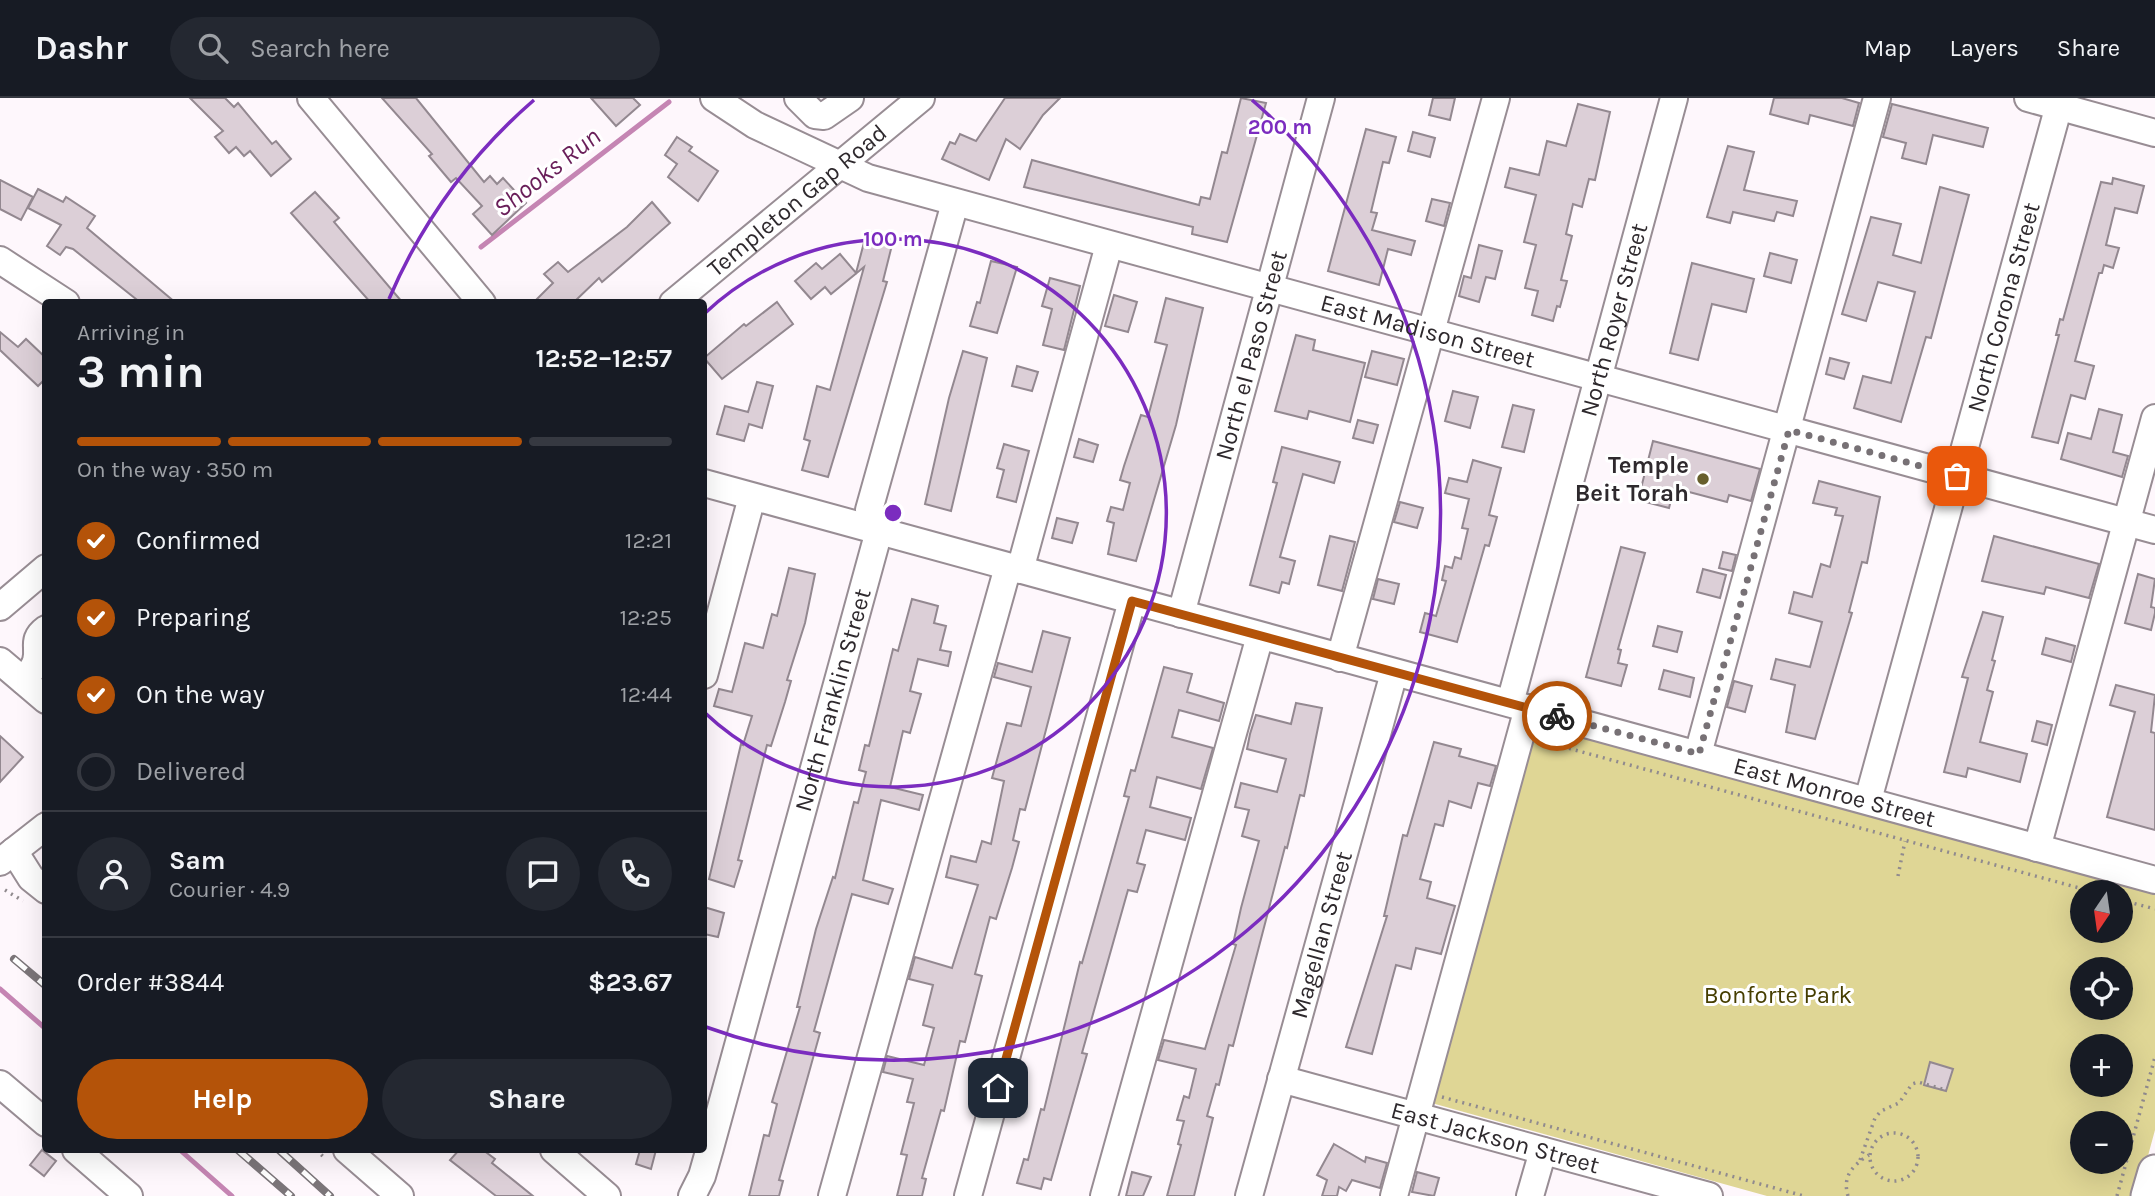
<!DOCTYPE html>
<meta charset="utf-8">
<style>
:root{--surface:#171b24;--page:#242831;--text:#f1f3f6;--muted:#9ea1a6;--line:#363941;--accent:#b45309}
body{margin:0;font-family:Karla,sans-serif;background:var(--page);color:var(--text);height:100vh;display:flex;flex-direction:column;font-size:26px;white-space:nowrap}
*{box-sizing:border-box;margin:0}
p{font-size:23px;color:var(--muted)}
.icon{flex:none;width:38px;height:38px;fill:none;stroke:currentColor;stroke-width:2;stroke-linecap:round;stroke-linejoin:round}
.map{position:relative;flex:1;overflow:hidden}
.sheet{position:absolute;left:42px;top:201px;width:665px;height:854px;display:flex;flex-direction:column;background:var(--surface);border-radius:7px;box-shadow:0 7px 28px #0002}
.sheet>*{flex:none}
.needle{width:46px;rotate:193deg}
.buttons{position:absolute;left:2070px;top:782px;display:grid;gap:14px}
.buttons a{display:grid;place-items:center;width:63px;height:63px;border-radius:50%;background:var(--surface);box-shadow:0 7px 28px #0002;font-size:35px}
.pin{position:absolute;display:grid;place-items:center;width:60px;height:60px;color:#fff;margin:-30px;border-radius:14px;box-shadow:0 4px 10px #0006}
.courier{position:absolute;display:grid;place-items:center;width:70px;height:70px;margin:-35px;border:5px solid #b45309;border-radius:50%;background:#fff;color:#222;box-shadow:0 2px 9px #0007}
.head em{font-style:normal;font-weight:700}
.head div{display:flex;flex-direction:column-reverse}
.head{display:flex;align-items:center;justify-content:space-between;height:119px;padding:0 35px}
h1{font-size:46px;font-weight:700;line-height:52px}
.bar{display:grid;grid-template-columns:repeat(4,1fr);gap:10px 7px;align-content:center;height:84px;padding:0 35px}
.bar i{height:9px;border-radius:5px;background:var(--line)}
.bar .current{background:var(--accent)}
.bar p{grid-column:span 4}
.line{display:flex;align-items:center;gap:18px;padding:0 35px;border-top:2px solid var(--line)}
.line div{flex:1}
.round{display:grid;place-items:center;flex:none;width:74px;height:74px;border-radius:37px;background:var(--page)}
ol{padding:0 35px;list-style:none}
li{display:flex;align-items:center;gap:21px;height:77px}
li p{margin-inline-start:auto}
li .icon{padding:7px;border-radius:50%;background:var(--accent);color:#fff;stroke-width:4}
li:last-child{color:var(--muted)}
li i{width:38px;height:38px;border:4px solid var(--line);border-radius:50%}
.button{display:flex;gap:14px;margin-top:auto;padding:14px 35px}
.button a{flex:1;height:80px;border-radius:42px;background:var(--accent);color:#fff;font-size:28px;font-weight:700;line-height:80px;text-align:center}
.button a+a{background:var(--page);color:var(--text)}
header{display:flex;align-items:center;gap:42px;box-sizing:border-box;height:98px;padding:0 35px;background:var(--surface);border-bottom:2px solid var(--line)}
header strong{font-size:33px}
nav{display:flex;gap:38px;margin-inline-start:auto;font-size:24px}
.search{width:490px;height:63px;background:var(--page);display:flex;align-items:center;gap:18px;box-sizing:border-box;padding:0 24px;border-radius:38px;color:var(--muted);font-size:26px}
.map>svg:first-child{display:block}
.green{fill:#dfd695;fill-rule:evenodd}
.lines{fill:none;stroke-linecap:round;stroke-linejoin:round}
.stream{stroke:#c585b3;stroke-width:5}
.building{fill:#dccfd7;stroke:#938890;stroke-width:2}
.minor-casing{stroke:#988d94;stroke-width:30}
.major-casing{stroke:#988d94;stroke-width:37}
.path{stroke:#908a8e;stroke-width:3.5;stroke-dasharray:2 5;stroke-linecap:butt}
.minor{stroke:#fff;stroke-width:26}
.major{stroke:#fff;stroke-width:33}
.rail-casing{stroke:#7b7579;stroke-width:8}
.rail{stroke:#fff;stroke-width:5;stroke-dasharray:16;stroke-linecap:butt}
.done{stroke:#777175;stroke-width:7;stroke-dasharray:0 12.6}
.route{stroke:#b45309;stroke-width:9}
.ring{fill:none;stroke:#7b2cbf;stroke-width:3.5}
.poi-dot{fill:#675f2c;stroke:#fff;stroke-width:2.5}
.labels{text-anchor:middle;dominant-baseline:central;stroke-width:6;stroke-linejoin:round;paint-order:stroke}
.street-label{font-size:24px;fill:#2e292d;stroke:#fff}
.poi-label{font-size:24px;font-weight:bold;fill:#2e292d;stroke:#fff;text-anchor:end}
.park-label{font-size:24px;fill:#463e00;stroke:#fff}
.water-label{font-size:26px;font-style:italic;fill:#691e59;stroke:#fff}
.centre{fill:#7b2cbf;stroke:#fff;stroke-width:3.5}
.ring-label{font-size:21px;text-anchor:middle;font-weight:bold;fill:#7b2cbf;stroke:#fff;stroke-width:6;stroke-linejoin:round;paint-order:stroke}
</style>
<header>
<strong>Dashr</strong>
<div class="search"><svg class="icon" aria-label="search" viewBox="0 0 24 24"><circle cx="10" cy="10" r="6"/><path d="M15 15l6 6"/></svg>Search here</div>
<nav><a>Map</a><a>Layers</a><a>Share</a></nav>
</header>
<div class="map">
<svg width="2155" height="1098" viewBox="0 0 2155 1098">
<rect width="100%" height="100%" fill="#fef7fc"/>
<!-- green -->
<path class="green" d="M1532,625L2155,796V1032L2137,1098H1767L1428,1004ZM2082,794H2121V833H2082ZM2082,872H2121V910H2082ZM2082,948H2121V987H2082ZM2082,1026H2121V1064H2082Z"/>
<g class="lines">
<!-- stream -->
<g class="stream">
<polyline points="481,149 669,4"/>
<polyline points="0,891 46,931"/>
<polyline points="180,1052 232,1098"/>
</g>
</g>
<!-- building -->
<g class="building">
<polygon points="190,0 225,0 234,9 238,5 272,46 276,43 291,61 271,78 250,53 244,58 236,49 229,55 215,39 223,33"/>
<polygon points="382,0 416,0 484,84 490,78 497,86 503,80 526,105 492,137 473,116 482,108 456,80 451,84 429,58 432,56"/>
<polygon points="591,0 633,0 640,7 616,28"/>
<polygon points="1005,0 1060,0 1043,17 1020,51 1006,41 989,82 942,61 950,44 955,46 960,36 976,43"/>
<polygon points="1241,0 1266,5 1227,144 1192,136 1193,129 1024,89 1032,62 1199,107 1201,99 1210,101 1222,54 1227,55"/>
<polygon points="1433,0 1455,0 1450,22 1429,17"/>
<polygon points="1774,0 1842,0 1859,5 1853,28 1810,17 1808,26 1770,16"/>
<polygon points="1578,6 1610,14 1595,82 1589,81 1582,109 1573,106 1566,136 1572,138 1561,182 1567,183 1560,209 1557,208 1553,223 1532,217 1538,193 1525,190 1536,147 1524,144 1536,97 1505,89 1510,70 1539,77 1547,43 1566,48"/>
<polygon points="1892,6 1988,30 1983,49 1933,37 1926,66 1902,60 1906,45 1883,39"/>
<polygon points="1366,31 1396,39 1389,65 1383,64 1371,114 1377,115 1372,132 1415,143 1411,157 1388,151 1379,187 1328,173"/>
<polygon points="1413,34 1435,40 1430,59 1408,53"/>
<polygon points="677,39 692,49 689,53 718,73 698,103 668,79 677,66 665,57"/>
<polygon points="1728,48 1754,54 1744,92 1797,103 1793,118 1777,114 1774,123 1733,114 1730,125 1707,119"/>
<polygon points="2113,80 2144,88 2137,115 2115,110 2106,147 2119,150 2113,170 2104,167 2102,175 2099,175 2075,263 2094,268 2085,301 2071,297 2058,345 2032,339 2059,237 2056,237 2060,221 2063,222 2101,84 2112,86"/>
<polygon points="0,82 33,99 21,122 0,111"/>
<polygon points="1940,89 1969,97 1931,240 1926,239 1901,324 1854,310 1863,278 1891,285 1915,194 1878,184 1866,223 1842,216 1871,119 1901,126 1893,157 1921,165"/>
<polygon points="38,91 63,104 66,99 95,118 87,130 176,205 141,205 73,151 66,149 60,157 47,148 61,127 28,110"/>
<polygon points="315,94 339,120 334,124 403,205 371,205 291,115"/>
<polygon points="1432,101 1450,105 1444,128 1426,123"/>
<polygon points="652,104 670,125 630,160 602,184 599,180 573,205 533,205 553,185 544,176 558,164 568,174 627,129"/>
<polygon points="867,133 886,138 884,145 892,147 883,183 887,184 828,379 802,372 810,343 804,341 817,288 830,292 864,169 831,196 825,189 811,201 795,183 816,165 822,171 840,156 856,175"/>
<polygon points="1479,147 1502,153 1495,181 1486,179 1479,204 1459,198 1464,178 1471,180"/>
<polygon points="1770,155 1797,162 1791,185 1764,178"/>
<polygon points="991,163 1017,169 997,235 970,228 977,204 980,205"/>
<polygon points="1692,165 1754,181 1746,214 1712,206 1698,262 1670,255"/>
<polygon points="1050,180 1080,188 1064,252 1043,247 1052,211 1042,208"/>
<polygon points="1114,197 1137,204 1128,234 1105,228"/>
<polygon points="1166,200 1203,210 1176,327 1136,463 1108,456 1114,425 1107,423 1111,409 1123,412 1130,385 1120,382 1124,368 1141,317 1148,319 1167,247 1155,244"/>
<polygon points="777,204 793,226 722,281 704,260 744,226 746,228"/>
<polygon points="0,234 18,249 26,241 46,260 46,280 38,288 0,252"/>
<polygon points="1296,237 1315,242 1313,252 1365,265 1350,324 1309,313 1307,321 1275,313"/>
<polygon points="963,253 987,260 951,413 925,406 949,300"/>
<polygon points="1372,253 1404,261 1397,287 1365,279"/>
<polygon points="1830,260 1849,265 1844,281 1826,276"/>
<polygon points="1017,268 1038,274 1032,293 1012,288"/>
<polygon points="757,284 773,288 762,330 749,326 744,343 717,336 725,308 748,314"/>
<polygon points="1453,293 1478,299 1470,330 1445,323"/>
<polygon points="1513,307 1534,312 1524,354 1502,349"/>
<polygon points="2099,311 2122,317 2113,354 2128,358 2122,379 2061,361 2068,335 2091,341"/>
<polygon points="1358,322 1378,327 1373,345 1353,340"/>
<polygon points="1079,341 1098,347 1093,364 1074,359"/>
<polygon points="1653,343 1760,371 1751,403 1729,397 1727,404 1674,390 1669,410 1638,402"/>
<polygon points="1004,346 1029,353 1016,404 997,399 1004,372 997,370"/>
<polygon points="1282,349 1340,364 1334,385 1303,376 1280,459 1295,463 1289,486 1282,484 1279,495 1250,487 1277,385 1273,384"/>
<polygon points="1473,362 1501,370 1489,417 1497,419 1489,448 1485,447 1457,544 1420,534 1425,515 1436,518 1446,483 1442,482 1445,468 1452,470 1455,459 1461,461 1468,431 1462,430 1469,401 1445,395 1449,380 1467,384"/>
<polygon points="1819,383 1880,399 1867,465 1862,464 1849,514 1852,515 1815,641 1786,634 1795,587 1771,581 1776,561 1810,569 1822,524 1789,515 1794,494 1812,499 1821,466 1830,469 1843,418 1835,417 1837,410 1813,405"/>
<polygon points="1400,404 1423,410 1417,430 1394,424"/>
<polygon points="1057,420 1078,425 1072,445 1052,440"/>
<polygon points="1330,438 1355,444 1342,493 1318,487"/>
<polygon points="1994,438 2099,466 2089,500 2046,489 2044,496 1982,483"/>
<polygon points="1621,449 1645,455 1618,551 1621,552 1618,565 1627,567 1621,588 1586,579"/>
<polygon points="1723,454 1736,457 1732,473 1719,470"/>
<polygon points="789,470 815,476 805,525 787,582 791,583 785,604 771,648 767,647 738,762 742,763 734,789 709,781 741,646 743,647 752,618 714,608 719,591 732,594 745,545 763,550 772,516 777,518"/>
<polygon points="1703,471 1726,477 1720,500 1697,494"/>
<polygon points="2138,476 2155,481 2151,509 2155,510 2155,515 2151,532 2125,525"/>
<polygon points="1378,481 1399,486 1394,506 1373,501"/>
<polygon points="912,501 938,508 934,525 946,528 940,552 951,554 948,568 918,561 910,593 921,596 910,635 903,633 890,689 923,697 919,712 881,702 863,782 893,791 888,806 852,796 814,933 820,935 779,1082 783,1083 779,1098 749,1098 764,1037 769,1038 777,1006 772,1004 800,909 797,909 816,831 833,779 835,780 854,704 858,705 866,674 859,672 865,647 869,648 893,551 898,553"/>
<polygon points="1983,514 2003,519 1992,562 1995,563 1987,592 1993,594 1980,644 2027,656 2020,684 1968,670 1966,679 1944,674 1968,580 1962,579"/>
<polygon points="1658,528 1682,534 1677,554 1653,548"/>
<polygon points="1043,533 1070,540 1025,712 1020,711 1013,742 1019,744 1012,770 996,821 990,819 975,876 982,878 965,944 960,943 944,1013 941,1012 922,1080 926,1081 922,1098 897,1098 907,1057 901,1056 914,1005 907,1004 913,981 883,974 887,958 924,967 934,930 923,927 933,887 909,881 915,859 952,870 978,787 946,779 951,758 976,764 982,743 991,746 1004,683 992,680 1007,625 1021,628 1031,589 994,579 998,565 1032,574"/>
<polygon points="2046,540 2075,548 2071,564 2042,556"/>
<polygon points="1164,569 1192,576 1187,594 1224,605 1219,623 1179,612 1172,639 1213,650 1201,691 1157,679 1150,709 1191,720 1185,742 1146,732 1137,765 1145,767 1137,794 1128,792 1082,955 1087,956 1051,1082 1044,1080 1041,1091 1017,1085 1024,1061 1028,1062 1041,1011 1044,1012 1080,864 1082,865 1129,699 1124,698 1131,672 1135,673"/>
<polygon points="1664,572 1694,580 1690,599 1659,591"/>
<polygon points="1734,583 1752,588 1745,614 1727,609"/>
<polygon points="2116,587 2155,597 2151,634 2155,635 2155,732 2107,719 2135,614 2110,607"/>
<polygon points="1296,605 1322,610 1304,698 1300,697 1287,750 1285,749 1233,948 1229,947 1219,987 1216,986 1207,1018 1213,1020 1194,1098 1167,1098 1181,1047 1178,1046 1184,1023 1177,1022 1184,998 1189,1000 1196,971 1158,962 1164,942 1205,951 1236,847 1233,846 1241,810 1259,743 1242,738 1249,712 1235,709 1241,685 1277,694 1286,661 1247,651 1250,636 1256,617 1291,626"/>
<polygon points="2037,623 2052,627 2047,647 2032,643"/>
<polygon points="0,638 23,659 0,684"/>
<polygon points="1434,644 1461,651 1459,658 1496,668 1490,688 1478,685 1471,710 1449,703 1443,728 1435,726 1420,781 1431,784 1427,800 1455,808 1449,828 1441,856 1416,850 1411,871 1396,867 1372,956 1346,949 1387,818 1384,818 1403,737 1407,738"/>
<polygon points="704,809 724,815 718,839 704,836"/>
<polygon points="1930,964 1953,971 1946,993 1924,987"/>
<polygon points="1334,1046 1365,1064 1366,1059 1387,1065 1380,1090 1352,1082 1346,1093 1339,1089 1337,1098 1322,1098 1327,1082 1317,1077"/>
<polygon points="42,1052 56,1063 44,1078 30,1067"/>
<polygon points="459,1052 483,1052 495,1061 492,1065 533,1098 496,1098 450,1062"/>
<polygon points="640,1052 656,1052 651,1071 636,1066"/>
<polygon points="1132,1074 1151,1079 1143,1098 1126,1098"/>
<polygon points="1417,1074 1439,1080 1434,1098 1412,1094"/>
</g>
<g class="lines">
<defs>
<g id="minor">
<polyline points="311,0 482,205"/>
<path id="s1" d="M714,0L755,27L868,80L2155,432"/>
<polyline points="798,0 815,17 824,18 850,0"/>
<polyline points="2028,0 2155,35"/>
<polyline points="0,162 66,205"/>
<path id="s2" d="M673,205L921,0"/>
<path id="s3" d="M704,385L2155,782"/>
<polyline points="1020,472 1109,147"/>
<polyline points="0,509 46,470"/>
<path id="s4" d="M1181,516L1321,0"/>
<polyline points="1340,560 1496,0"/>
<polyline points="0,563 46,602"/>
<polyline points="704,577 752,399"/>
<path d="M24,583C28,577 34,570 36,563C40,549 31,542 46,531"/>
<path id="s5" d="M1510,605L1674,0"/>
<polyline points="1698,656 1877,0"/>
<path id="s6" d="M1868,702L2061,0"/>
<polyline points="2037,750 2155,320"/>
<polyline points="14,753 31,780 46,792"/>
<polyline points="0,764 46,728"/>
<path id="s7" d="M1281,981L1709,1098"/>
<polyline points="0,986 46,1025"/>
<polyline points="76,1052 129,1098"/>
<polyline points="347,1052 400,1098"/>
<polyline points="554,1052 607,1098"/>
<path id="s8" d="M692,1098L702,1078L710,1050L879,433L869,412L955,105"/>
<polyline points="832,1098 1008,469"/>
<polyline points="968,1098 1132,503"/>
<polyline points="1104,1098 1260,538"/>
<path id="s9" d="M1249,1098L1394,575"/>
<polyline points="1394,1098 1528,610"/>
<polyline points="1530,1098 1543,1053"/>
</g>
<polyline id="major" points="2148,1098 2155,1074"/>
</defs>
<!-- minor casing -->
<use href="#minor" class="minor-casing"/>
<!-- major casing -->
<use href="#major" class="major-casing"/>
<!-- path -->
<g class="path">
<polyline points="1542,643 2094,794"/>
<polyline points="1898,778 1905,743"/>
<polyline points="5,792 23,803"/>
<polyline points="2121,802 2155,811"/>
<polyline points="1442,999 1804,1098"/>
<circle cx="1894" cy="1059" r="24"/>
<polyline points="316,1052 326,1061"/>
<polyline points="1860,1062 1875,1020 1881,1013 1899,1005 1912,986 1918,984 1946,992"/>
<path d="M1848,1098C1842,1078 1853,1067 1869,1057"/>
<polyline points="2117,1098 2155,959"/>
</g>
<!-- minor -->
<use href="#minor" class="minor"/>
<!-- major -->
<use href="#major" class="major"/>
<defs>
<g id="rail">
<polyline points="14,861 46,888"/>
<polyline points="238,1052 291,1098"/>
<polyline points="279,1052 330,1098"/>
</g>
</defs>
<!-- rail casing -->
<use href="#rail" class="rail-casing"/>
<!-- rail -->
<use href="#rail" class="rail"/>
</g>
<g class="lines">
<!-- done -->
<polyline class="done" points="1557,618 1699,656 1789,332 1957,378"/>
<!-- route -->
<polyline class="route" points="998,990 1132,503 1557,618"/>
</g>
<!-- distance rings -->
<g class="ring">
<path d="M704 216A274 274 0 1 1 704 614"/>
<path d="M389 201A547 547 0 0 1 534 2M1252 2A547 547 0 0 1 706 929"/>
</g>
<!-- markers -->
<circle class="poi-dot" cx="1703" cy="381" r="7"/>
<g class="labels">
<!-- street labels -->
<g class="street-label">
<text stroke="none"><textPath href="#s2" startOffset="161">Templeton Gap Road</textPath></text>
<text stroke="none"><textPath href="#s6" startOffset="511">North Corona Street</textPath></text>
<text stroke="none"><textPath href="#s5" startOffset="397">North Royer Street</textPath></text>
<text stroke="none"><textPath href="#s1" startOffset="754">East Madison Street</textPath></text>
<text stroke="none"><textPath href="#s4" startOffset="268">North el Paso Street</textPath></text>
<text stroke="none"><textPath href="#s8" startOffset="516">North Franklin Street</textPath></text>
<text stroke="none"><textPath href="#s3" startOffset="1172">East Monroe Street</textPath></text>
<text stroke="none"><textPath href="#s9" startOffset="271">Magellan Street</textPath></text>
<text stroke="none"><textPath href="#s7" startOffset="222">East Jackson Street</textPath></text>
</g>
<!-- poi labels -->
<g class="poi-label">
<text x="1689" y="367">Temple<tspan x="1689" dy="28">Beit Torah</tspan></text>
</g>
<!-- park labels -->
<g class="park-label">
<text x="1778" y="897">Bonforte Park</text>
</g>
<!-- water labels -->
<g class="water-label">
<text transform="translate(547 74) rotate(-38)">Shooks Run</text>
</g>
</g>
<circle cx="893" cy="415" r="10" class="centre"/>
<g class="ring-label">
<text x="1280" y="36">200 m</text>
<text x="893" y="148">100 m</text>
</g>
</svg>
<div class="buttons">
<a><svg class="needle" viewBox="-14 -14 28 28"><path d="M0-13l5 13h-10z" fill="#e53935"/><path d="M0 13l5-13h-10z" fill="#9ea1a6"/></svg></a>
<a><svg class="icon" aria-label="locate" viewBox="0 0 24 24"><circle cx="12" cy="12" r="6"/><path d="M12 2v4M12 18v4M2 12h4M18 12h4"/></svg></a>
<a>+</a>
<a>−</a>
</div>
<div class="pin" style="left:1957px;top:378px;background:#ea580c"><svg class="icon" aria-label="bag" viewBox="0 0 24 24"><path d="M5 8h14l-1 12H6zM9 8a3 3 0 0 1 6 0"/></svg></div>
<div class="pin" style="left:998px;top:990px;background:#1f2937"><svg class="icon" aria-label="home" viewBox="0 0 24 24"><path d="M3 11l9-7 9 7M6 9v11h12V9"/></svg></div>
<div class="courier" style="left:1557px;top:618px"><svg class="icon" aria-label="bike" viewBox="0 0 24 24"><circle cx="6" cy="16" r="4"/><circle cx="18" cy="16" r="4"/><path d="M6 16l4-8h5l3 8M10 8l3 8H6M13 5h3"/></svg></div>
<section class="sheet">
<div class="head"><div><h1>3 min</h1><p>Arriving in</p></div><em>12:52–12:57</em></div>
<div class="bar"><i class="current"></i><i class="current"></i><i class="current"></i><i></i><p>On the way · 350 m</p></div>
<ol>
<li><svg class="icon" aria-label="check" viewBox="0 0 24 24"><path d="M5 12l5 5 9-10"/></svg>Confirmed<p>12:21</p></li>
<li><svg class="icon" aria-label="check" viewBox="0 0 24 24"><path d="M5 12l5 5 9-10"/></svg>Preparing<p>12:25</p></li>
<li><svg class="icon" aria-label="check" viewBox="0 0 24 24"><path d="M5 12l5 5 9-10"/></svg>On the way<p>12:44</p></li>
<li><i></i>Delivered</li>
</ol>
<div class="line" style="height:126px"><a class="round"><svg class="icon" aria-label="person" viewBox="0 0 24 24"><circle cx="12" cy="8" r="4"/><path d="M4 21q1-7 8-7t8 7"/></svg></a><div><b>Sam</b><p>Courier · 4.9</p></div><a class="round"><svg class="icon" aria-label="chat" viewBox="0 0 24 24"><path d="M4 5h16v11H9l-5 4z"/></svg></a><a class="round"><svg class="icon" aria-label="phone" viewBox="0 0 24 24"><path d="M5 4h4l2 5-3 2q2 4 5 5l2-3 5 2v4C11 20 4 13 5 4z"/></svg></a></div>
<div class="line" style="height:91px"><div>Order #3844</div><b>$23.67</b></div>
<div class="button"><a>Help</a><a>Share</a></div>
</section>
</div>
